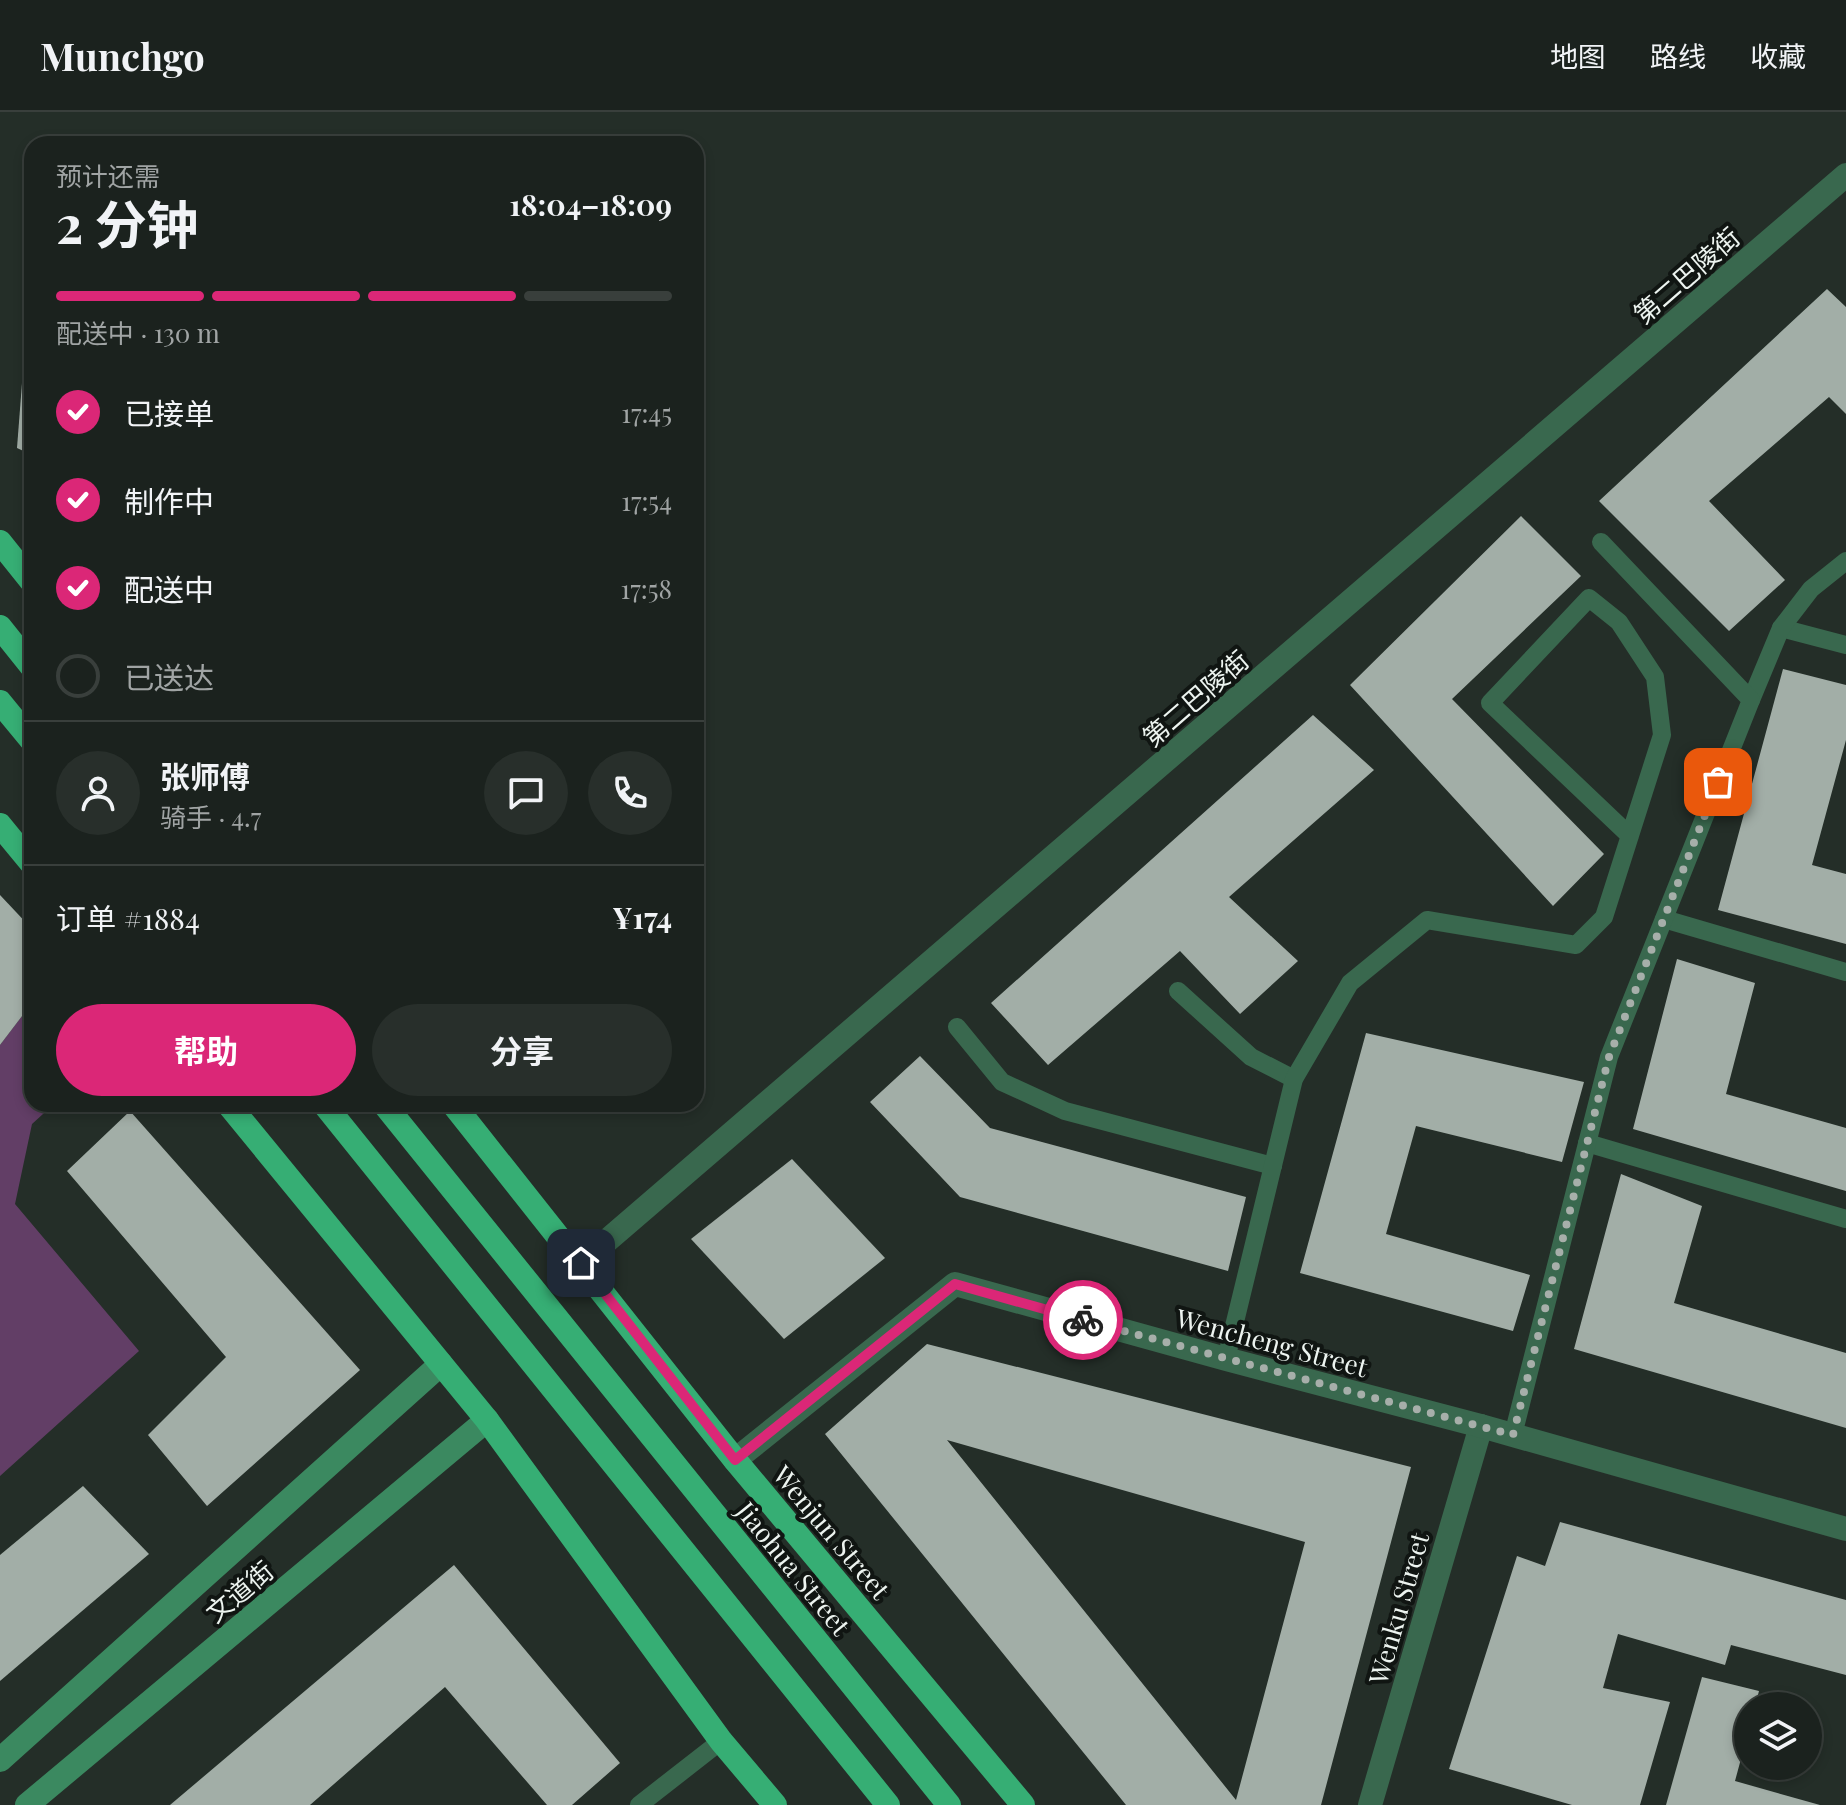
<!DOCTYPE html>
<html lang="zh">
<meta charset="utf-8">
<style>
:root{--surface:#1b221e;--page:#282f2b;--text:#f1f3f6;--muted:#a0a4a4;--line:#393f3c;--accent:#db2777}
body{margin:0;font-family:"Playfair Display","Noto Sans SC",serif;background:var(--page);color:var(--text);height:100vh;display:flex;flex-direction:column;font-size:30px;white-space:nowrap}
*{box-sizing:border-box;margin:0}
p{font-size:26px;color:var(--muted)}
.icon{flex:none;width:44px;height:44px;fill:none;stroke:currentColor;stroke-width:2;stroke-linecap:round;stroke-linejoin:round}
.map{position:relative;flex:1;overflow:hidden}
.details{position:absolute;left:24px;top:24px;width:680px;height:976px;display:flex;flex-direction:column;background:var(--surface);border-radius:24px;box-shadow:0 4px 12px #0003,0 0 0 2px var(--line)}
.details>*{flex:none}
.tools{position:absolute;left:1734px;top:1580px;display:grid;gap:16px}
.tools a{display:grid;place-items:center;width:88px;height:88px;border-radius:50%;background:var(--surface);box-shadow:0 4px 12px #0003,0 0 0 2px var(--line);font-size:40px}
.pin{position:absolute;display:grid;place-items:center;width:68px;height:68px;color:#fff;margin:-34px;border-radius:16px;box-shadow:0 4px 12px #0006}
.courier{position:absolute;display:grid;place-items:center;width:80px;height:80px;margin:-40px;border:6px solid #db2777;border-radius:50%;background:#fff;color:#222;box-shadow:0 2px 10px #0007}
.headline em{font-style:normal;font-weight:700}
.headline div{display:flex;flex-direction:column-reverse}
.headline{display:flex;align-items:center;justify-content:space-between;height:136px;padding:0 32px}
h1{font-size:52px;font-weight:700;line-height:60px}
.bar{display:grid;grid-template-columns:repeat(4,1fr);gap:12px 8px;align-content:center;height:96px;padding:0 32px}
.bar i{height:10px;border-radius:6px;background:var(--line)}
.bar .on{background:var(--accent)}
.bar p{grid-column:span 4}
.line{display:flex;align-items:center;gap:20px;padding:0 32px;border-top:2px solid var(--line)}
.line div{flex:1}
.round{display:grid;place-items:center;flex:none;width:84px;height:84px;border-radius:42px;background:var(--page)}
ol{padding:0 32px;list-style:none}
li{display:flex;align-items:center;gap:24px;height:88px}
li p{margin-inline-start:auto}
li .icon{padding:8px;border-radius:50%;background:var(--accent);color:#fff;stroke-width:4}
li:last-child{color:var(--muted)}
li i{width:44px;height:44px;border:4px solid var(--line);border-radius:50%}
.cta{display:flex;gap:16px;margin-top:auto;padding:16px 32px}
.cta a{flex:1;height:92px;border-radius:48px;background:var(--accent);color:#fff;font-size:32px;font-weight:700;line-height:92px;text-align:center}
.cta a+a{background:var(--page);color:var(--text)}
header{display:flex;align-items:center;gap:48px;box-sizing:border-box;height:112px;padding:0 40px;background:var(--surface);border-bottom:2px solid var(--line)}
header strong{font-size:38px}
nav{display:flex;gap:44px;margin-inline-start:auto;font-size:28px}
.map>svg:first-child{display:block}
.green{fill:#623e66}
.building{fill:#a2aea7;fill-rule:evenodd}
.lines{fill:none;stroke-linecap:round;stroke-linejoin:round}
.service{stroke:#39684e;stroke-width:18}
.minor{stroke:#39684e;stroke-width:24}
.tertiary{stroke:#39684e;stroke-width:24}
.secondary{stroke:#3b8960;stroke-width:24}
.trunk{stroke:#36ae74;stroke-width:24}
.done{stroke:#a7afaa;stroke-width:8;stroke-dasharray:0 14.4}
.route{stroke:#db2777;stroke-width:10}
.labels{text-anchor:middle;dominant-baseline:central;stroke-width:8;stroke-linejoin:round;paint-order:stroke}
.street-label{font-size:26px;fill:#edf4f0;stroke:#101512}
</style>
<header>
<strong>Munchgo</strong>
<nav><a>地图</a><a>路线</a><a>收藏</a></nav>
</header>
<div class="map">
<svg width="1846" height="1693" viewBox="0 0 1846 1693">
<rect width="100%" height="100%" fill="#242e28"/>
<!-- green -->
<polygon class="green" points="32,891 32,992 54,992 32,1012 15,1092 139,1239 0,1364 0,933"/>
<!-- building -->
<g class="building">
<polygon points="1827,177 1846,195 1846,302 1829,285 1709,389 1785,468 1729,519 1599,389"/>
<polygon points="32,194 32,343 17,336 27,206"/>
<polygon points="1521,404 1581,464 1452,587 1604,742 1553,794 1350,573"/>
<polygon points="1783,557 1846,573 1846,628 1812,753 1846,762 1846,832 1718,798"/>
<polygon points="1313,603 1374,658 1229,785 1298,849 1240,902 1180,839 1048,953 991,891"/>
<polygon points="0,783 32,817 32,891 0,933"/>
<polygon points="1677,847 1755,871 1726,982 1846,1016 1846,1079 1633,1017"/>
<polygon points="1366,921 1584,970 1562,1050 1416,1014 1386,1122 1530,1163 1513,1219 1300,1161"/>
<polygon points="920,944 990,1016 1246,1085 1228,1159 960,1085 870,990"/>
<polygon points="130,999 360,1258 207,1394 148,1323 226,1245 67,1059"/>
<polygon points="792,1047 885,1146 784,1227 691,1127"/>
<polygon points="1621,1062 1702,1094 1674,1191 1846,1241 1846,1316 1574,1237"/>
<path d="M927,1232L1411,1355L1321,1693H1126L825,1322ZM947,1328L1305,1430L1236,1688Z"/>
<polygon points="83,1374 149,1442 0,1569 0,1443"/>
<polygon points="1560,1410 1846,1488 1846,1563 1731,1533 1725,1553 1618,1522 1603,1576 1670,1590 1640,1693 1572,1693 1449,1657 1517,1444 1545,1454"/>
<polygon points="454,1453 620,1651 572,1693 547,1693 445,1575 310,1693 170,1693"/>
<polygon points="1702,1565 1759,1579 1755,1594 1748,1594 1748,1621 1735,1669 1820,1693 1666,1693"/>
</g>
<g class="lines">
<!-- service -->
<g class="service">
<polyline points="1781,516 1846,533"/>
<polyline points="1751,588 1781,516 1811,477 1846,449"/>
<polyline points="1664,807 1846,860"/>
<polyline points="1178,879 1251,945 1294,967"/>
<polyline points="957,915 1002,970 1065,999 1273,1054"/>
<polyline points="1587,1031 1846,1107"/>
<polyline points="1226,1247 1294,967 1350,871 1427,808 1576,833 1604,805 1662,623 1655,565 1619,510 1589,486 1490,591 1630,724"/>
<polyline points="1513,1323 1609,945 1751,588 1601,430"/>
<polyline points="639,1693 721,1629"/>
</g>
<!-- minor -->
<polyline class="minor" points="1370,1693 1481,1314"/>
<!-- tertiary -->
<g class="tertiary">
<polyline points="581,1151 1846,63"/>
<polyline points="735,1348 955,1172 1226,1247 1481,1314 1846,1417"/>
</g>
<!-- secondary -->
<g class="secondary">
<polyline points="0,1648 441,1252"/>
<polyline points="27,1693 487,1308"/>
</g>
<!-- trunk -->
<g class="trunk">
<polyline points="0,430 32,470"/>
<polyline points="0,515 32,555"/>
<polyline points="0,590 32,629"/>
<polyline points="0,713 32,752"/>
<polyline points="228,992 487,1308 721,1629 775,1693"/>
<polyline points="324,992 888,1693"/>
<polyline points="384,992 949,1693"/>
<polyline points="453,992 735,1348 1023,1693"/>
</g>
</g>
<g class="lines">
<!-- done -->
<polyline class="done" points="1083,1208 1513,1323 1609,945 1718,670"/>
<!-- route -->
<polyline class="route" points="581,1151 735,1348 955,1172 1083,1208"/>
</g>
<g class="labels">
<!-- street labels -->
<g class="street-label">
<text transform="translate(1686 163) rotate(-41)">第二巴陵街</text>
<text transform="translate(1195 586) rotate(-41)">第二巴陵街</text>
<text transform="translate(1272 1230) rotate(15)">Wencheng Street</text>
<text transform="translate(832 1420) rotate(50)">Wenjun Street</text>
<text transform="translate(794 1456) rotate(51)">Jiaohua Street</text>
<text transform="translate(239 1479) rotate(-40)">文道街</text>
<text transform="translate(1398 1496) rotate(-74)">Wenku Street</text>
</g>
</g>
</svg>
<div class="tools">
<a><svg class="icon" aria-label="layers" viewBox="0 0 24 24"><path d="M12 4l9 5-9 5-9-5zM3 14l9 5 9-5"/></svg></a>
</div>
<div class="pin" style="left:1718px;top:670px;background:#ea580c"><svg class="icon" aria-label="bag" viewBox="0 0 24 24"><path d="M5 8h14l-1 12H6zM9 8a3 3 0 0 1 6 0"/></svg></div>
<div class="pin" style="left:581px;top:1151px;background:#1f2937"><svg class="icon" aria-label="home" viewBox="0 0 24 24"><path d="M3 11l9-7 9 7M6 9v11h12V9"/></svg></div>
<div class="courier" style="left:1083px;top:1208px"><svg class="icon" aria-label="bike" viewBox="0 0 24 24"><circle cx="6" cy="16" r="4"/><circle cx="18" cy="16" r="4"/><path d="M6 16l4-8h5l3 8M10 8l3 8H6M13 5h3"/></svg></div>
<section class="details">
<div class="headline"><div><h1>2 分钟</h1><p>预计还需</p></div><em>18:04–18:09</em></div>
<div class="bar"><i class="on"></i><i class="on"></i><i class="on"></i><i></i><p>配送中 · 130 m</p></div>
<ol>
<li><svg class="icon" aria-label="check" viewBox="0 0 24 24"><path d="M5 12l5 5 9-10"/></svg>已接单<p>17:45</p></li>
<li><svg class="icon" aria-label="check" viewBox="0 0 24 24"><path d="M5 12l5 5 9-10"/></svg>制作中<p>17:54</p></li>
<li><svg class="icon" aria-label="check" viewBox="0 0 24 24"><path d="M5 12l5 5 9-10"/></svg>配送中<p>17:58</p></li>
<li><i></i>已送达</li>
</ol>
<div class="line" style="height:144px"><a class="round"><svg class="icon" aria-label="person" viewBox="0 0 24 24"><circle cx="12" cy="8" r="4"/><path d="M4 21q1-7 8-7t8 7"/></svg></a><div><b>张师傅</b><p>骑手 · 4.7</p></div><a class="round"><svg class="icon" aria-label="chat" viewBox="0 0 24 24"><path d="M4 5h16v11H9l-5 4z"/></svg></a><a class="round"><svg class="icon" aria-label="phone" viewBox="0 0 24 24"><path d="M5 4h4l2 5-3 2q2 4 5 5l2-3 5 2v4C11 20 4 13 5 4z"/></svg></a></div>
<div class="line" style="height:104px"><div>订单 #1884</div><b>¥174</b></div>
<div class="cta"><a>帮助</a><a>分享</a></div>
</section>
</div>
